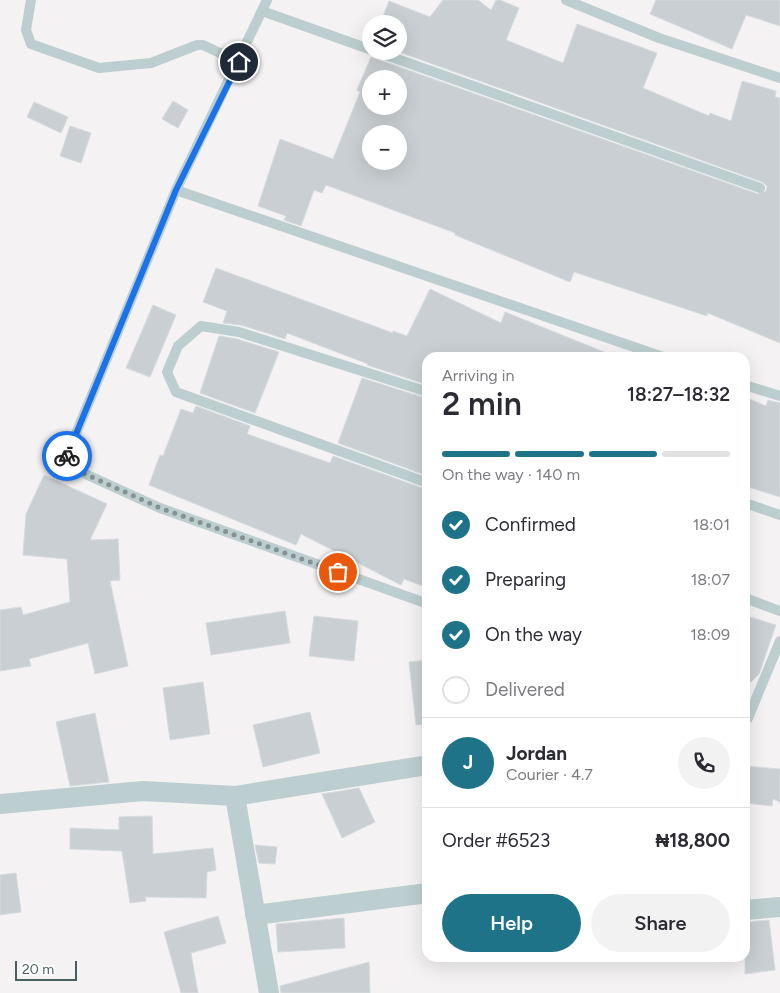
<!DOCTYPE html>
<meta charset="utf-8">
<style>
:root{--surface:#fff;--page:#f2f2f3;--text:#2b2b33;--muted:#7c7c81;--line:#e1e1e2;--accent:#1f7388}
body{margin:0;font-family:Figtree,sans-serif;background:var(--page);color:var(--text);height:100vh;display:flex;flex-direction:column;font-size:19px;white-space:nowrap}
*{box-sizing:border-box;margin:0}
p{font-size:16px;color:var(--muted)}
.icon{flex:none;width:28px;height:28px;fill:none;stroke:currentColor;stroke-width:2;stroke-linecap:round;stroke-linejoin:round}
.map{position:relative;flex:1;overflow:hidden}
.side{position:absolute;left:422px;top:352px;width:328px;height:610px;display:flex;flex-direction:column;background:var(--surface);border-radius:15px;box-shadow:0 5px 20px #0002}
.side>*{flex:none}
.fabs{position:absolute;left:362px;top:15px;display:grid;gap:10px}
.fabs a{display:grid;place-items:center;width:45px;height:45px;border-radius:50%;background:var(--surface);box-shadow:0 5px 20px #0002;font-size:25px}
.scale{position:absolute;left:15px;bottom:12px;width:62px;box-sizing:border-box;padding-left:5px;border:2px solid #485f61;border-top:0;font-size:14px;line-height:18px;white-space:nowrap;color:#485f61;-webkit-text-stroke:4px #fff;paint-order:stroke}
.pin{position:absolute;display:grid;place-items:center;width:42px;height:42px;color:#fff;margin:-21px;border:2px solid #fff;border-radius:50%;box-shadow:0 1px 5px #0007}
.courier{position:absolute;display:grid;place-items:center;width:50px;height:50px;margin:-25px;border:4px solid #1a73e8;border-radius:50%;background:#fff;color:#222;box-shadow:0 1px 6px #0007}
.headline em{font-style:normal;font-weight:600}
.headline div{display:flex;flex-direction:column-reverse}
.headline{display:flex;align-items:center;justify-content:space-between;height:85px;padding:0 20px}
h1{font-size:32px;font-weight:600;line-height:38px}
.bar{display:grid;grid-template-columns:repeat(4,1fr);gap:8px 5px;align-content:center;height:60px;padding:0 20px}
.bar i{height:6px;border-radius:4px;background:var(--line)}
.bar .on{background:var(--accent)}
.bar p{grid-column:span 4}
.line{display:flex;align-items:center;gap:12px;padding:0 20px;border-top:1px solid var(--line)}
.line div{flex:1}
.round{display:grid;place-items:center;flex:none;width:52px;height:52px;border-radius:26px;background:var(--page)}
ol{padding:0 20px;list-style:none}
li{display:flex;align-items:center;gap:15px;height:55px}
li p{margin-inline-start:auto}
li .icon{padding:5px;border-radius:50%;background:var(--accent);color:#fff;stroke-width:4}
li:last-child{color:var(--muted)}
li i{width:28px;height:28px;border:2px solid var(--line);border-radius:50%}
.action{display:flex;gap:10px;margin-top:auto;padding:10px 20px}
.action a{flex:1;height:58px;border-radius:30px;background:var(--accent);color:#fff;font-size:20px;font-weight:600;line-height:58px;text-align:center}
.action a+a{background:var(--page);color:var(--text)}
.map>svg:first-child{display:block}
.building{fill:#c9cfd2;stroke:#d6dbde;fill-rule:evenodd}
.lines{fill:none;stroke-linecap:round;stroke-linejoin:round}
.service{stroke:#bccecf;stroke-width:10}
.minor{stroke:#bccecf;stroke-width:20}
.done{stroke:#849294;stroke-width:5;stroke-dasharray:0 9}
.route{stroke:#1a73e8;stroke-width:6}
</style>
<div class="map">
<svg width="780" height="993" viewBox="0 0 780 993">
<rect width="100%" height="100%" fill="#f4f2f3"/>
<!-- building -->
<g class="building">
<path d="M443,0H478L491,10L496,0H500L519,8L506,40L563,63L577,24L657,53L643,88L709,116L710,113L731,121L742,81L776,91L775,97L780,98V343L708,313L707,316L574,272L570,282L455,235V233L326,185L322,193L314,190L301,226L284,220L286,216L258,206L280,139L333,159L360,92L357,90L371,57L758,194L766,191L767,186L762,182L399,52V24H380L389,1L430,17ZM371,79H399V106H371ZM371,134H399V161H371Z"/>
<polygon points="656,0 780,0 780,26 746,15 732,49 650,14"/>
<polygon points="173,101 188,110 178,128 162,119"/>
<polygon points="34,102 68,117 61,133 27,117"/>
<polygon points="70,126 91,133 81,163 60,156"/>
<polygon points="216,268 393,333 393,331 407,336 430,289 501,323 505,312 619,358 428,358 428,385 367,365 368,364 287,333 285,339 241,325 223,323 227,311 203,302"/>
<polygon points="153,305 176,315 150,377 126,368"/>
<polygon points="219,336 237,339 279,352 255,413 200,393"/>
<polygon points="362,378 428,399 428,476 338,443"/>
<polygon points="745,397 766,406 768,400 780,403 780,497 745,486"/>
<polygon points="196,406 250,426 247,434 330,463 333,456 428,490 428,588 404,579 401,585 301,534 296,545 149,485 160,455 163,456 181,409 193,413"/>
<polygon points="44,475 107,504 90,540 118,539 120,580 110,581 128,666 95,674 88,643 29,659 31,666 0,671 0,610 21,607 23,615 70,602 67,559 23,555 26,514"/>
<polygon points="285,611 290,643 211,655 206,623"/>
<polygon points="314,616 358,621 354,661 309,656"/>
<polygon points="750,617 776,625 759,674 745,688 745,632"/>
<polygon points="428,660 428,724 416,725 409,662"/>
<polygon points="203,682 210,734 170,740 163,688"/>
<polygon points="310,712 320,753 263,767 253,725"/>
<polygon points="95,713 109,782 70,786 56,722"/>
<polygon points="745,766 780,769 780,802 773,799 772,806 745,803"/>
<polygon points="359,788 375,822 342,838 322,794"/>
<polygon points="152,816 153,854 213,848 216,870 207,872 206,898 145,897 146,901 130,903 122,851 70,849 70,828 119,830 119,817"/>
<polygon points="255,845 277,847 275,864 259,863"/>
<polygon points="16,873 21,912 0,915 0,875"/>
<polygon points="218,916 226,943 191,953 198,993 181,993 164,932"/>
<polygon points="344,918 345,948 278,952 276,924"/>
<polygon points="769,920 775,970 745,974 745,932 749,932 748,922"/>
<polygon points="369,962 370,993 281,993 280,986"/>
</g>
<g class="lines">
<!-- service -->
<g class="service">
<polyline points="31,0 26,30 31,44 99,68 151,63 197,45 203,45 239,62"/>
<polyline points="267,0 176,190 66,458 70,467 160,508 428,604"/>
<polyline points="566,0 659,38 780,78"/>
<polyline points="262,11 760,188"/>
<polyline points="176,190 666,358"/>
<polyline points="745,385 780,396"/>
<polyline points="428,392 239,332 201,326 178,346 167,372 176,392 428,483"/>
<polyline points="745,503 780,515"/>
<polyline points="745,598 780,611"/>
<polyline points="745,717 748,718 780,641"/>
</g>
<!-- minor -->
<g class="minor">
<polyline points="235,796 428,765"/>
<polyline points="0,804 143,791 235,796 269,993"/>
<polyline points="745,910 780,907"/>
<polyline points="255,915 428,893"/>
</g>
</g>
<g class="lines">
<!-- done -->
<polyline class="done" points="67,456 70,467 160,508 338,572"/>
<!-- route -->
<polyline class="route" points="67,456 176,190 239,62"/>
</g>
</svg>
<div class="fabs">
<a><svg class="icon" aria-label="layers" viewBox="0 0 24 24"><path d="M12 4l9 5-9 5-9-5zM3 14l9 5 9-5"/></svg></a>
<a>+</a>
<a>−</a>
</div>
<div class="scale">20 m</div>
<div class="pin" style="left:338px;top:572px;background:#ea580c"><svg class="icon" aria-label="bag" viewBox="0 0 24 24"><path d="M5 8h14l-1 12H6zM9 8a3 3 0 0 1 6 0"/></svg></div>
<div class="pin" style="left:239px;top:62px;background:#1f2937"><svg class="icon" aria-label="home" viewBox="0 0 24 24"><path d="M3 11l9-7 9 7M6 9v11h12V9"/></svg></div>
<div class="courier" style="left:67px;top:456px"><svg class="icon" aria-label="bike" viewBox="0 0 24 24"><circle cx="6" cy="16" r="4"/><circle cx="18" cy="16" r="4"/><path d="M6 16l4-8h5l3 8M10 8l3 8H6M13 5h3"/></svg></div>
<section class="side">
<div class="headline"><div><h1>2 min</h1><p>Arriving in</p></div><em>18:27–18:32</em></div>
<div class="bar"><i class="on"></i><i class="on"></i><i class="on"></i><i></i><p>On the way · 140 m</p></div>
<ol>
<li><svg class="icon" aria-label="check" viewBox="0 0 24 24"><path d="M5 12l5 5 9-10"/></svg>Confirmed<p>18:01</p></li>
<li><svg class="icon" aria-label="check" viewBox="0 0 24 24"><path d="M5 12l5 5 9-10"/></svg>Preparing<p>18:07</p></li>
<li><svg class="icon" aria-label="check" viewBox="0 0 24 24"><path d="M5 12l5 5 9-10"/></svg>On the way<p>18:09</p></li>
<li><i></i>Delivered</li>
</ol>
<div class="line" style="height:90px"><b class="round" style="background:var(--accent);color:#fff">J</b><div><b>Jordan</b><p>Courier · 4.7</p></div><a class="round"><svg class="icon" aria-label="phone" viewBox="0 0 24 24"><path d="M5 4h4l2 5-3 2q2 4 5 5l2-3 5 2v4C11 20 4 13 5 4z"/></svg></a></div>
<div class="line" style="height:65px"><div>Order #6523</div><b>₦18,800</b></div>
<div class="action"><a>Help</a><a>Share</a></div>
</section>
</div>
